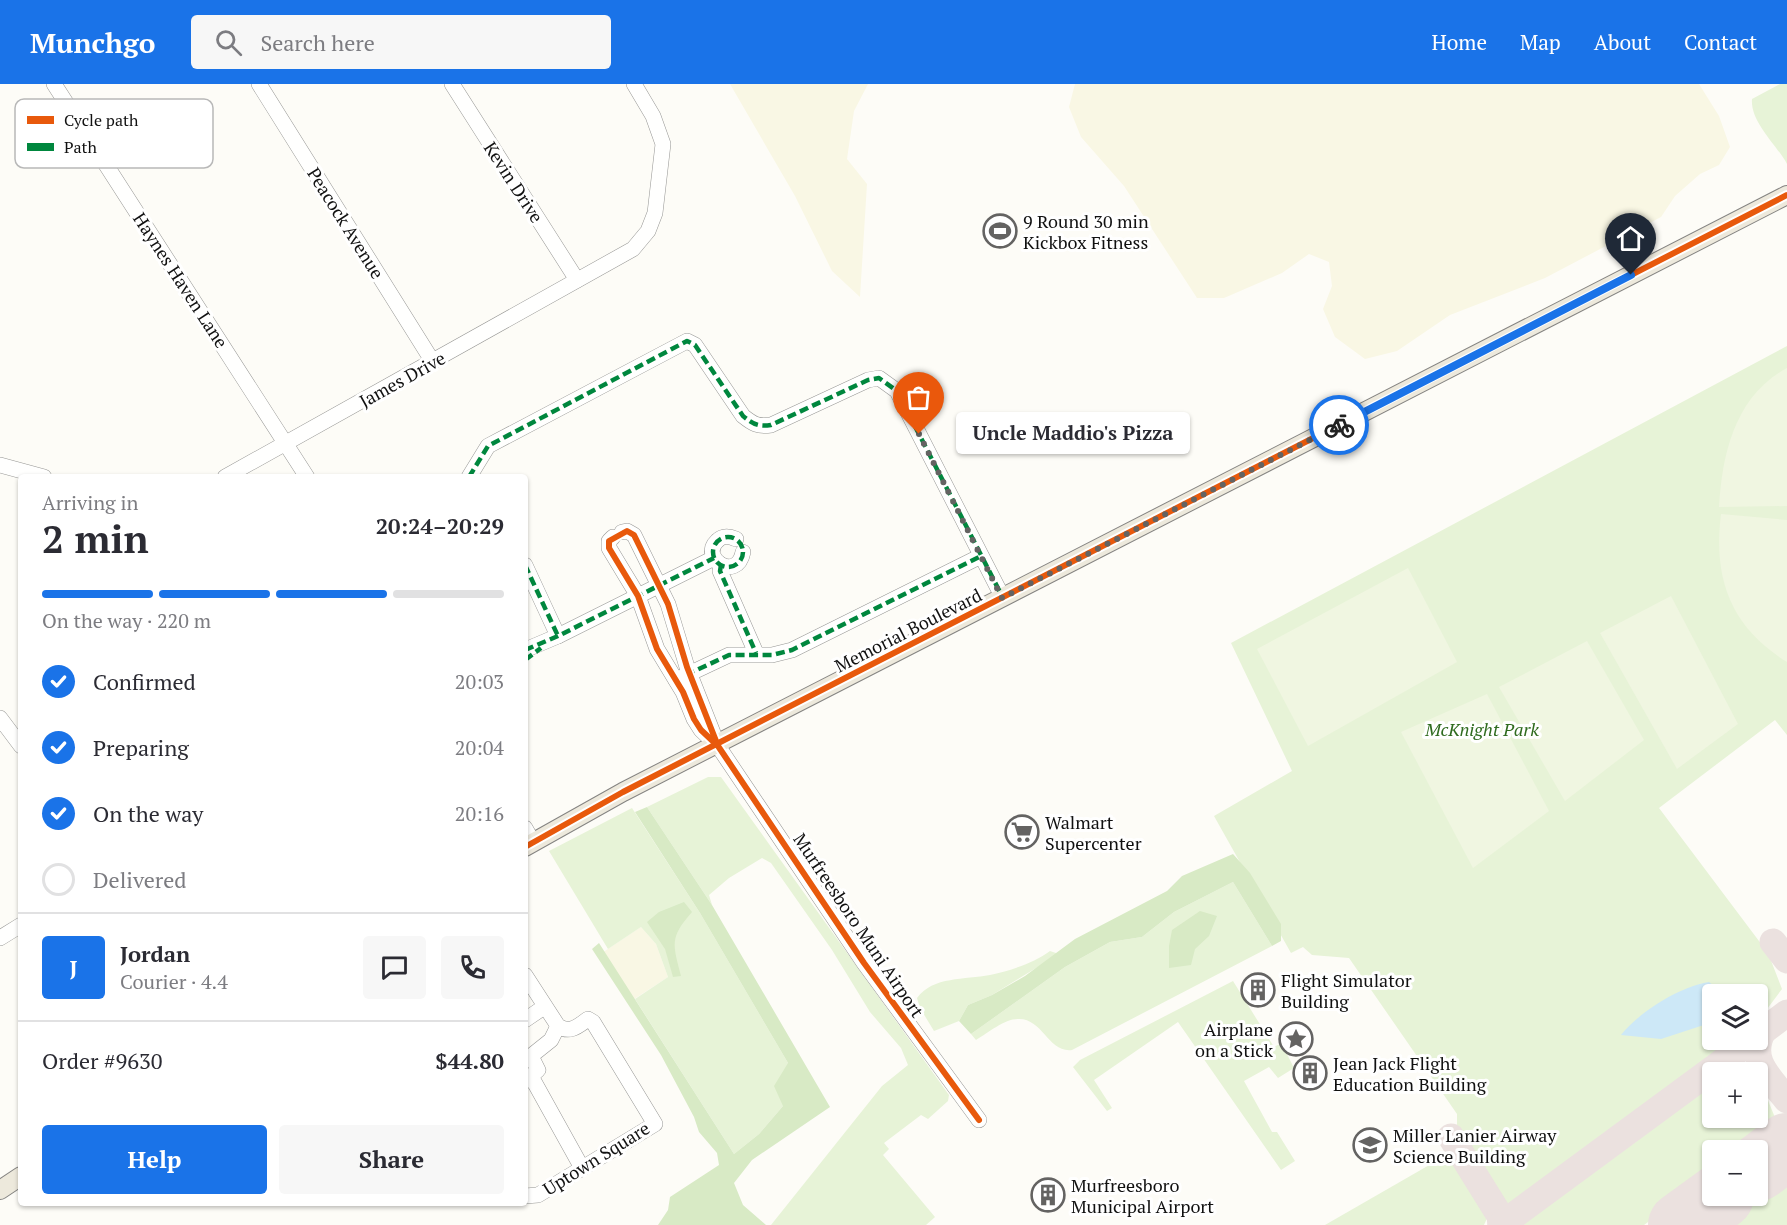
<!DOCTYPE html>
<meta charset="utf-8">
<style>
:root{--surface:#fff;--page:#f7f7f7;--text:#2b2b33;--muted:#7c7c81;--line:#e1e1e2;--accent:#1a73e8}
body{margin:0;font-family:"PT Serif",serif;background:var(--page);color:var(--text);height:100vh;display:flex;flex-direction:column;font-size:22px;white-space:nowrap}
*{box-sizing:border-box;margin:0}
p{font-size:20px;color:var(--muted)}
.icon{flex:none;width:33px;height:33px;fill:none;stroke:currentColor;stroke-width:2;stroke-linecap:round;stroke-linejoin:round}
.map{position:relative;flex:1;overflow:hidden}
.drawer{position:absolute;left:18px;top:390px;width:510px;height:732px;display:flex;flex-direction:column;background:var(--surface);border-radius:6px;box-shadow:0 2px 4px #0004}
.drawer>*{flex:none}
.tools{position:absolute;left:1702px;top:900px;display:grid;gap:12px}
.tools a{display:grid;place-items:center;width:66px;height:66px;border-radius:6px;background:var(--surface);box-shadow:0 2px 4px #0004;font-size:30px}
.pin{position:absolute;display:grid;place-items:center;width:51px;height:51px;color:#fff;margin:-62px -26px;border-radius:50% 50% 50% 0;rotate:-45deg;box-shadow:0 0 6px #0007}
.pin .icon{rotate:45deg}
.courier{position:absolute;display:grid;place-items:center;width:60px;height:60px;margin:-30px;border:4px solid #1a73e8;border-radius:50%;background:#fff;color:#222;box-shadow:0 2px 8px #0007}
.bubble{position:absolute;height:42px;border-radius:6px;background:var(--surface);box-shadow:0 2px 4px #0004;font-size:20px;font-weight:600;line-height:42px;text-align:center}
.head em{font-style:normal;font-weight:600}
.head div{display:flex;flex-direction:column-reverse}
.head{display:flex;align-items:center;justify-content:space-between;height:102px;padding:0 24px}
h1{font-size:39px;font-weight:600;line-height:45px}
.bar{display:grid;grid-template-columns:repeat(4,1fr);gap:9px 6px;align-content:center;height:72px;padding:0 24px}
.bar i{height:8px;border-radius:4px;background:var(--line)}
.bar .active{background:var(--accent)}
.bar p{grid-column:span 4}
.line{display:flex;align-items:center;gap:15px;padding:0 24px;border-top:2px solid var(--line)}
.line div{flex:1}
.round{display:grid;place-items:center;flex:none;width:63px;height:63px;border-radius:6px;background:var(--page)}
ol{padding:0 24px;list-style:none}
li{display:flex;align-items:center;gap:18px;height:66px}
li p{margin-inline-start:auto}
li .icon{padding:6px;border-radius:50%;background:var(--accent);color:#fff;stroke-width:4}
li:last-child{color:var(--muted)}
li i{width:33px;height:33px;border:3px solid var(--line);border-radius:50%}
.primary-button{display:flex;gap:12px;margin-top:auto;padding:12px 24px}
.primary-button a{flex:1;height:69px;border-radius:6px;background:var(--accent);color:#fff;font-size:24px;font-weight:600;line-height:69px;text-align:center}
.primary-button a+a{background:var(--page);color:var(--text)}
header{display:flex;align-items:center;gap:36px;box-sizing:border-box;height:84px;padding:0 30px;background:var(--accent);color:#fff}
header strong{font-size:28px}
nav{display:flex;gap:33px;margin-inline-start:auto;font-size:21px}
.search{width:420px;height:54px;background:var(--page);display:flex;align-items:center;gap:15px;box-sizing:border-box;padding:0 21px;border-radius:6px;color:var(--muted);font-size:22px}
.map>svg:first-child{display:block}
.farmland{fill:#f9f7e4}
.green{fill:#e7f3d7}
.forest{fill:#d8eac5}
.pitch{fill:#f0f6e1}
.water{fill:#cde8f7}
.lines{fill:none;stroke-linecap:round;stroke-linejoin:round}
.taxiway{stroke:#ebe1df;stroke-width:27}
.runway{stroke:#ebe1df;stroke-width:66}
.minor-casing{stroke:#979795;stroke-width:16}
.major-casing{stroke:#858482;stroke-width:20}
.minor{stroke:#fffffe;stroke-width:15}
.major{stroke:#ede9dc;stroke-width:18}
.quiet{stroke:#00873e;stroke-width:4.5;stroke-dasharray:9 4.5;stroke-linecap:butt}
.cycleway-casing{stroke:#fff;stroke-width:10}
.cycleway{stroke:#e8590c;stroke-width:6}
.done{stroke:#646362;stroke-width:6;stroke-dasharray:0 10.8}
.route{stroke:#1a73e8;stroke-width:8}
.labels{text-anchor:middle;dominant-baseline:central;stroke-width:6;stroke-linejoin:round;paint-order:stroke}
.street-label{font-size:18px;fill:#111;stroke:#fff}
.poi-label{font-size:18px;fill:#111;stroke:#fff;text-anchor:start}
.park-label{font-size:18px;font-style:italic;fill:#2f6b1f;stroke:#fff}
.key{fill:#fff;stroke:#b8b8b8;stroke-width:1.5}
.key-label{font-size:16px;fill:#111}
</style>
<header>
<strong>Munchgo</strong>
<div class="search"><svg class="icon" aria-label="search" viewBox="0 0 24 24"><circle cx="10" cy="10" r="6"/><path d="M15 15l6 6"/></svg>Search here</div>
<nav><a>Home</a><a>Map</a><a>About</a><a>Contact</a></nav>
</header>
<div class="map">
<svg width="1787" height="1141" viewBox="0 0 1787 1141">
<rect width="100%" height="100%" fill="#fdfcf7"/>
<!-- farmland -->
<g class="farmland">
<polygon points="730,0 868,0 854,27 847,75 867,100 860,213 832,187 795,112"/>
<polygon points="1075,0 1699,0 1719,32 1730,63 1719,81 1700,90 1675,112 1661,133 1545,194 1450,231 1397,267 1365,275 1335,253 1323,225 1332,202 1329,178 1309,170 1282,189 1224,214 1197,214 1124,102 1081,53 1069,23"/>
<polygon points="641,843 656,860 668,893 631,917 599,871"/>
</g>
<!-- green -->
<g class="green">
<path d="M1780,0H1787V80C1777,61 1750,38 1752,15Z"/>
<polygon points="1787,262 1787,651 1775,636 1659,724 1768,869 1782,905 1758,937 1758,910 1713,910 1713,956 1738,956 1519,1119 1502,1119 1457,1044 1457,1030 1349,874 1312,871 1303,863 1291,869 1214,732 1292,687 1231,559"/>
<polygon points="708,693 721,693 949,1011 948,1017 928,1035 921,1031 884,1059 889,1065 883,1071 935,1133 926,1141 771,1141 882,1002 908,981 901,964 870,928 832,866 771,779 762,774 729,794 709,811 712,821 647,723"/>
<polygon points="632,724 700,829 788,979 783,1022 759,1050 734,1070 635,915 668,893 656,860 641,843 608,865 549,767"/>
<path d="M1233,798L1272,862L1072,966C1048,969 1043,934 1018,935C1004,935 988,949 976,956L971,950L1065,883L1110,858L1142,853L1174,828Z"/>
<path d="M1050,867L1059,870L992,911L968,921L959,937L934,947L920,924L917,914C933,892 965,896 990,891C1009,887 1034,879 1050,867Z"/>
<polygon points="1233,897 1274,963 1285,957 1291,966 1287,970 1294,984 1278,994 1269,983 1244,997 1272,1048 1277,1048 1295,1077 1281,1086 1178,938 1094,996 1112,1024 1107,1027 1073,983 1080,976"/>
<polygon points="1713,1000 1713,1034 1758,1034 1758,1004 1765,1009 1778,1041 1745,1066 1713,1066 1713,1090 1644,1141 1519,1141 1637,1057 1610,1070 1695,1006"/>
<polygon points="1445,1072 1454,1074 1489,1130 1484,1141 1325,1141"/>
<polygon points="1787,1090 1787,1141 1719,1141"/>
</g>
<!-- forest -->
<g class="forest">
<polygon points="647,723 712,821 830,1023 752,1076 734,1099 743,1121 766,1141 658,1141 668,1126 670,1113 719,1081 717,1069 699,1048 694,1033 661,971 592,865 599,859 734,1070 759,1050 783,1022 774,1002 788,979 700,829 635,728"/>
<polygon points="1233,770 1250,789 1281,840 1281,857 1272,862 1233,798 1174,828 1142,853 1110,858 1065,883 971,950 959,937 968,921 992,911 1025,892 1075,855 1167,807 1182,792"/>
<path d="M684,818L692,828C669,854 673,860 681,892L673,893L665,865L647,838L659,828Z"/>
<polygon points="1200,827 1217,832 1209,852 1195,865 1191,881 1169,884 1169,862 1172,846"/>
</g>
<!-- pitch -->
<g class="pitch">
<path d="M1787,284V422L1719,423C1722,370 1735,312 1787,284Z"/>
<path d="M1721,430L1787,436V578C1730,543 1713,494 1721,430Z"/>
<polygon points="1408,484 1457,578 1308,662 1257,565"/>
<polygon points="1671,512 1738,640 1677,685 1600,549"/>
<polygon points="1587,557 1644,656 1565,717 1499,603"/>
<polygon points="1487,610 1549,727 1473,784 1401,648"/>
</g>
<!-- water -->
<path class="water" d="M1709,898L1724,910H1713V938L1661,955L1621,951C1639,928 1681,902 1709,898Z"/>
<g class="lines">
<!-- taxiway -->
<g class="taxiway">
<polyline points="1773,858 1787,876"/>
<path d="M1763,947C1747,976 1770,994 1787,1016"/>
<polyline points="1758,951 1787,929"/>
<polyline points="1451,1053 1500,1132 1501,1141"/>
<polyline points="1501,1141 1752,956"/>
</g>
<!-- runway -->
<g class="runway">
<polyline points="1758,1084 1787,1062"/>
<polyline points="1681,1141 1721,1112"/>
</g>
<defs>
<g id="minor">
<polyline points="54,0 307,393"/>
<polyline points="259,0 433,278"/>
<polyline points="452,0 577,196"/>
<polyline points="0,381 44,393"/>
<polyline points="225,393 633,165 648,147 655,129 663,60 653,32 634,0"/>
<path d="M469,393L488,362L687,257L695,261L743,332C753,340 758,343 771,341L868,296L879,294L897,307L1003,514"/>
<polyline points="622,448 627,447 634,451 668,520 687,583 717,659"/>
<polyline points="613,453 609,457 609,464 638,512 657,565 683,608 694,635 701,646 718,662 864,879 979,1036"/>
<path d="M736,455C729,452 723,451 717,457C699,474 737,499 743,468"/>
<polyline points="525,481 558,552"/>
<polyline points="721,481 720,487 756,569"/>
<polyline points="525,566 558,552 714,474"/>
<polyline points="676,596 729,571 772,571 792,566 981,472"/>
<polyline points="0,634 21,662"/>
<polyline points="525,744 533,758"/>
<polyline points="0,854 21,841"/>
<path d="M525,891L558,942C570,950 578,942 588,935L593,938L655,1040L538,1111L525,1112"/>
<polyline points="525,936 544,923"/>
<polyline points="532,994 582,1084"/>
<polyline points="525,997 538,986 531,972 551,956 558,942"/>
</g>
<g id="major">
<polyline points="525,763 623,708 1787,111"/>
<polyline points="0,1106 21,1092"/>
</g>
</defs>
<!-- minor casing -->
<use href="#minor" class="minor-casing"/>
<!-- major casing -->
<use href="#major" class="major-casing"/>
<!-- minor -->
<use href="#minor" class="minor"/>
<!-- major -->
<use href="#major" class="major"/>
<!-- quiet -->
<g class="quiet">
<path d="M469,393L488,362L687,257L695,261L743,332C753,340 758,343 771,341L868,296L879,294L897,307L1003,514"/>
<circle cx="728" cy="468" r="15"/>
<polyline points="525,481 558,552"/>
<polyline points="721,481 720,487 756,569"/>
<polyline points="525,566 558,552 714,474"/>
<polyline points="525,576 541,564"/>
<polyline points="686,591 729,571 772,571 792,566 981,472"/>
</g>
<defs>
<g id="cycleway">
<polyline points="718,662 687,583 668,520 634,451 627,447 609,457 609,464 638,512 657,565 683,608 694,635 701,646 718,662 864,879 979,1036"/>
<polyline points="525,763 623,708 1787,111"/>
</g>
</defs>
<!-- cycleway casing -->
<use href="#cycleway" class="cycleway-casing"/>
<!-- cycleway -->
<use href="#cycleway" class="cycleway"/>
</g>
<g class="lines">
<!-- done -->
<polyline class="done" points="919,350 1002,514 1339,341"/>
<!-- route -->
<polyline class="route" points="1339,341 1631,191"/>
</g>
<!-- icons -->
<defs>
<symbol id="stadium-ring" viewBox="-11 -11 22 22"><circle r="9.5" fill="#fff" stroke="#646362" stroke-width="1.5"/><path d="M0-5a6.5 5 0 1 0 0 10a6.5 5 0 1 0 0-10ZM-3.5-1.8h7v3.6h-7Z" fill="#646362"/></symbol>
<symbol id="supermarket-ring" viewBox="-11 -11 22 22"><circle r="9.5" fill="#fff" stroke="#646362" stroke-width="1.5"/><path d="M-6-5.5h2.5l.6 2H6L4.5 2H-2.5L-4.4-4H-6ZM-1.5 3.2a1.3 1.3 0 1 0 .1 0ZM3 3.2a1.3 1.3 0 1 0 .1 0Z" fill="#646362"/></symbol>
<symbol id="building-ring" viewBox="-11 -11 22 22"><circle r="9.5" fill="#fff" stroke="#646362" stroke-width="1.5"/><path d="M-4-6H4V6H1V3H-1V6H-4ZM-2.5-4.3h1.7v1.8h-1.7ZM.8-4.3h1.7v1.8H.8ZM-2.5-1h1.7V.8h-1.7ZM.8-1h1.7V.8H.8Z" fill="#646362"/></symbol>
<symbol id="sight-ring" viewBox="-11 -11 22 22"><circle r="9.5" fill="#fff" stroke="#646362" stroke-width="1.5"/><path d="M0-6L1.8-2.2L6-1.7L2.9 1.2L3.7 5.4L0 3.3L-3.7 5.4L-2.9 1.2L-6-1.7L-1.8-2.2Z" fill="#646362"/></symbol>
<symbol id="university-ring" viewBox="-11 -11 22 22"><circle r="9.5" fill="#fff" stroke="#646362" stroke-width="1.5"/><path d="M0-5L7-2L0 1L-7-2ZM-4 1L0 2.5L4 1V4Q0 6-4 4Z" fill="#646362"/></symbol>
</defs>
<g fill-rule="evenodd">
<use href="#stadium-ring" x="981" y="128" width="38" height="38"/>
<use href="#supermarket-ring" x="1003" y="729" width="38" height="38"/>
<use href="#building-ring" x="1239" y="887" width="38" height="38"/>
<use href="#sight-ring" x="1277" y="936" width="38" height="38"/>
<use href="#building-ring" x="1291" y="970" width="38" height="38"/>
<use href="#university-ring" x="1351" y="1042" width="38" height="38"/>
<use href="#building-ring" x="1029" y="1092" width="38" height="38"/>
</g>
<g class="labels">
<!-- street labels -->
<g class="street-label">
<text transform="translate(514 98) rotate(57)">Kevin Drive</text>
<text transform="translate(346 139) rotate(58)">Peacock Avenue</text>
<text transform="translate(181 196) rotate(57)">Haynes Haven Lane</text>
<text transform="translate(402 295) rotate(-29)">James Drive</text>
<text transform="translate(908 546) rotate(-27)">Memorial Boulevard</text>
<text transform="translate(859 841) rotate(56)">Murfreesboro Muni Airport</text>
<text transform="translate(596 1074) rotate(-32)">Uptown Square</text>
</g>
<!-- poi labels -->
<g class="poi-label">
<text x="1023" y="137">9 Round 30 min<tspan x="1023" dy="21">Kickbox Fitness</tspan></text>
<text x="1045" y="738">Walmart<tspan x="1045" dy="21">Supercenter</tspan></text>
<text x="1281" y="896">Flight Simulator<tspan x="1281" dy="21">Building</tspan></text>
<text x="1273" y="945" text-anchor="end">Airplane<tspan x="1273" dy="21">on a Stick</tspan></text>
<text x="1333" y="979">Jean Jack Flight<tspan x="1333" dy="21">Education Building</tspan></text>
<text x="1393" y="1051">Miller Lanier Airway<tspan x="1393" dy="21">Science Building</tspan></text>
<text x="1071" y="1101">Murfreesboro<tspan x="1071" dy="21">Municipal Airport</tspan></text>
</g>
<!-- park labels -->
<g class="park-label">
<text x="1482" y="645">McKnight Park</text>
</g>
</g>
<!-- legend -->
<rect x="15" y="15" width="198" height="69" rx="9" class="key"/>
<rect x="27" y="32" width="27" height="8" fill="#e8590c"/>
<rect x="27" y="59" width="27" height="8" fill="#00873e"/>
<g class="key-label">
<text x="64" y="42">Cycle path</text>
<text x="64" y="69">Path</text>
</g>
</svg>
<div class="tools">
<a><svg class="icon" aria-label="layers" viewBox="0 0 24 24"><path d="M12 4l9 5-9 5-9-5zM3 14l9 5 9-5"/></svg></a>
<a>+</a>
<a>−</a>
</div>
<div class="pin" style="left:919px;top:350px;background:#ea580c"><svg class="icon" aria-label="bag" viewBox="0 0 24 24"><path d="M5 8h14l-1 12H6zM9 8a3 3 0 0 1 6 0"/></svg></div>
<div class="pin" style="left:1631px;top:191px;background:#1f2937"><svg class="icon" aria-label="home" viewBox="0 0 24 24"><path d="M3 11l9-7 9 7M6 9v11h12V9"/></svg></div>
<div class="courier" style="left:1339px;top:341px"><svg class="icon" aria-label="bike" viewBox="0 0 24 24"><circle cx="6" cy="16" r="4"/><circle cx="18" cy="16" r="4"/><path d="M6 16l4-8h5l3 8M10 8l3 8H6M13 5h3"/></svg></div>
<div class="bubble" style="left:956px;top:328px;width:234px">Uncle Maddio's Pizza</div>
<section class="drawer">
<div class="head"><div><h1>2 min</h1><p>Arriving in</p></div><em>20:24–20:29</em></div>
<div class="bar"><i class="active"></i><i class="active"></i><i class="active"></i><i></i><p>On the way · 220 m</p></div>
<ol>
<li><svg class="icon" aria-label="check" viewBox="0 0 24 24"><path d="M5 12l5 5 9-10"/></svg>Confirmed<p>20:03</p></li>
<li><svg class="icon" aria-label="check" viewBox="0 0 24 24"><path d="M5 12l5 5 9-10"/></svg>Preparing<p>20:04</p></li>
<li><svg class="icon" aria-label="check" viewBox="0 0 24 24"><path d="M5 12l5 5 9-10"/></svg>On the way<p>20:16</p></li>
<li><i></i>Delivered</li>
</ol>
<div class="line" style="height:108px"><b class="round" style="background:var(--accent);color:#fff">J</b><div><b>Jordan</b><p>Courier · 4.4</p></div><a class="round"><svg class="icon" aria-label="chat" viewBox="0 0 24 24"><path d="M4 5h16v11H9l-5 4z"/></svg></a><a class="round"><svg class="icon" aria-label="phone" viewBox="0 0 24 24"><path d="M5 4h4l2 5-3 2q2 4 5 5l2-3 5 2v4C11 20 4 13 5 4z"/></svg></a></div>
<div class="line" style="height:78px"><div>Order #9630</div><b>$44.80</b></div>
<div class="primary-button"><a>Help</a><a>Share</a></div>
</section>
</div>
